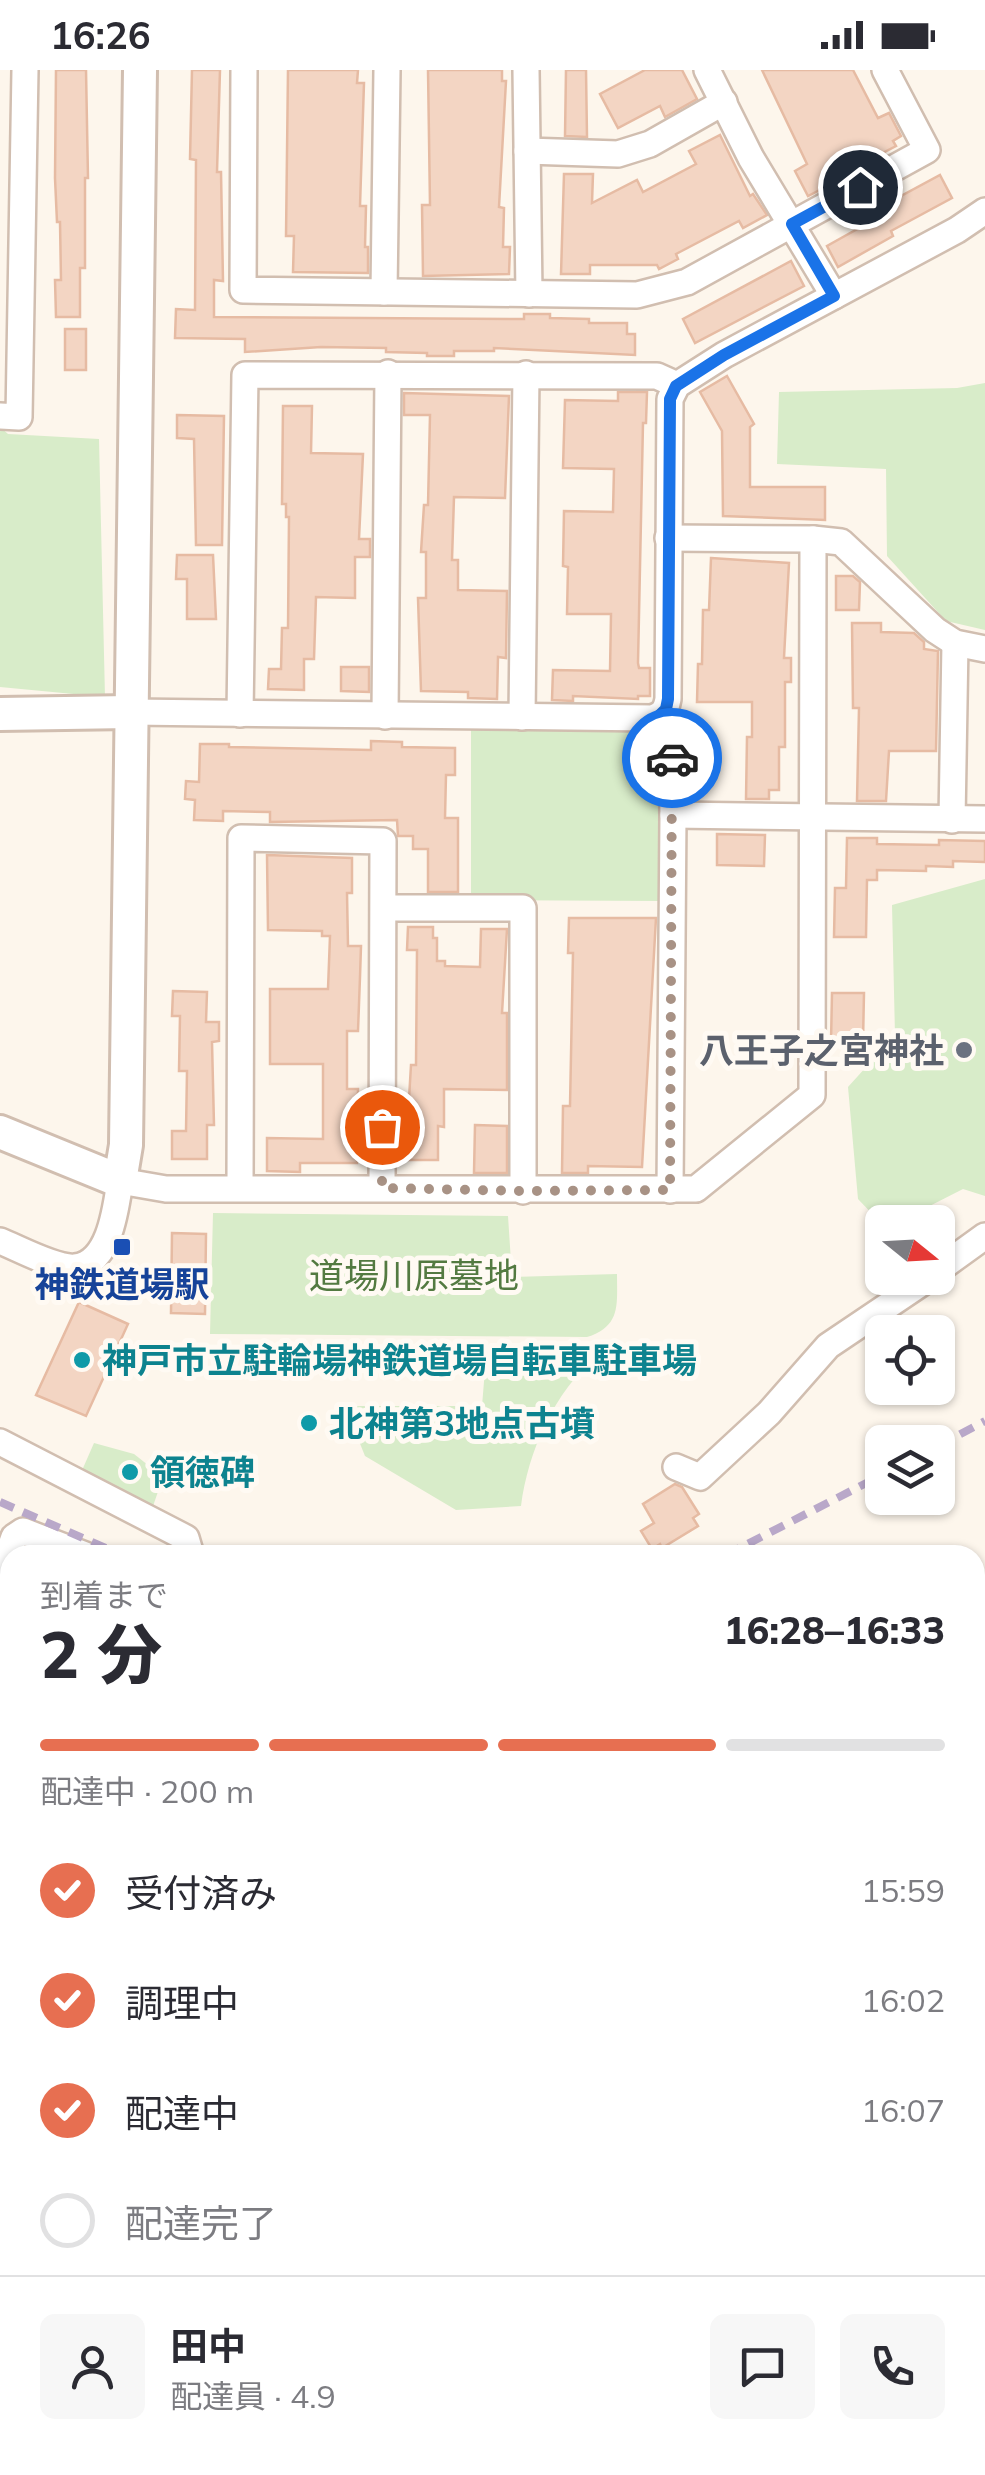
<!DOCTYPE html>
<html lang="ja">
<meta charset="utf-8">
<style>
:root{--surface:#fff;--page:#f7f7f7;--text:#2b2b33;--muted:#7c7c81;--line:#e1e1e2;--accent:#e76f51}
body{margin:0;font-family:Mulish,"Noto Sans JP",sans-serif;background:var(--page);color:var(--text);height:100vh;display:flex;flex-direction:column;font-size:38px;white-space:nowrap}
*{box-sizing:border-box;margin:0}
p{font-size:32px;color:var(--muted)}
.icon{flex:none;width:55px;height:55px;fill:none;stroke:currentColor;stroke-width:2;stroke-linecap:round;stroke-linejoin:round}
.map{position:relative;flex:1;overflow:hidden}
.sheet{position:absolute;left:0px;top:1475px;width:985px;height:930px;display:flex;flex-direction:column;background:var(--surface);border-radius:30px 30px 0 0;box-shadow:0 2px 8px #0004}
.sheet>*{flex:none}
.needle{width:65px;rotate:108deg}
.tools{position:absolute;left:865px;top:1135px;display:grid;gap:20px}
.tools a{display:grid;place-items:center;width:90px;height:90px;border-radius:15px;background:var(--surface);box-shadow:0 2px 8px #0004;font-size:50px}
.pin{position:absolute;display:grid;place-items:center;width:85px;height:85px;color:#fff;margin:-42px;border:5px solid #fff;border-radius:50%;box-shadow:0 2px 10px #0007}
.courier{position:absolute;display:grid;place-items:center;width:100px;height:100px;margin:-50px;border:8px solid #1a73e8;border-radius:50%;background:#fff;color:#222;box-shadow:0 2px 12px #0007}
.headline em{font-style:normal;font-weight:800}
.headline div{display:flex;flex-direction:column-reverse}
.headline{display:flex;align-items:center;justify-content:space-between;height:170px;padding:0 40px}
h1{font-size:65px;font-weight:800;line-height:75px}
.bar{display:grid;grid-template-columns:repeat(4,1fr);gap:15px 10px;align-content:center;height:120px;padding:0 40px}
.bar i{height:12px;border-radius:8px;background:var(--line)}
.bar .selected{background:var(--accent)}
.bar p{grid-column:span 4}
.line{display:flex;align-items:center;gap:25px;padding:0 40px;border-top:2px solid var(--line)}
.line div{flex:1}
.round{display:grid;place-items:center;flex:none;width:105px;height:105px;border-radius:15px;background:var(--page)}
ol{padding:0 40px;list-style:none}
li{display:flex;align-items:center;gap:30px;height:110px}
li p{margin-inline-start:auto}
li .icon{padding:10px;border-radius:50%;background:var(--accent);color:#fff;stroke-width:4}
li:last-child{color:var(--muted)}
li i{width:55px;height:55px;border:5px solid var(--line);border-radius:50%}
.status{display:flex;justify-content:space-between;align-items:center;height:70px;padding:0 50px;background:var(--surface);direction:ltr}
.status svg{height:28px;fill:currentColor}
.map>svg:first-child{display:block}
.industrial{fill:#efe9e4}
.green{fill:#d8ecc9}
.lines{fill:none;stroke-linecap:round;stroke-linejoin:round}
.river{stroke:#bfe3e8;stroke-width:42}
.building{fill:#f3d5c3;stroke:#e6bba3;stroke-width:2.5}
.minor-casing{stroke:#d1beb0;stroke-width:30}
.tertiary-casing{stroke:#d1beb0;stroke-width:38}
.primary-casing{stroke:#dad1cd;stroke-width:48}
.trunk-casing{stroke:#dad1cd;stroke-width:48}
.minor{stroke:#fff;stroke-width:25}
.tertiary{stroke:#fff;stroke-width:32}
.primary{stroke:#fbd9a5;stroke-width:42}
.trunk{stroke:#f9c8a4;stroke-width:42}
.rail{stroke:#b9a8c9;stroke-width:8;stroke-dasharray:15 10;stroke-linecap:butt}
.done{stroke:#a89285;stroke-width:10;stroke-dasharray:0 18}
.route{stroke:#1a73e8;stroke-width:12}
.worship-dot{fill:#6b7280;stroke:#fffaf3;stroke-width:4}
.transit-dot{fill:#1a4fb4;stroke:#fffaf3;stroke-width:4}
.culture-dot{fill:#0f9aa8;stroke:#fffaf3;stroke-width:4}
.labels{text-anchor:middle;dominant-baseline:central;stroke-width:10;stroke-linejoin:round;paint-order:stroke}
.worship-label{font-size:35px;font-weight:bold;fill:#5b616d;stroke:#fffaf3;text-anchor:end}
.park-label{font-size:35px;fill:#537a41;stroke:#fffaf3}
.transit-label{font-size:35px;font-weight:bold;fill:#164399;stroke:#fffaf3}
.culture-label{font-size:35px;font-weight:bold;fill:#0d838f;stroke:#fffaf3;text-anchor:start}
</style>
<div class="status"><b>16:26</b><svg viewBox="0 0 49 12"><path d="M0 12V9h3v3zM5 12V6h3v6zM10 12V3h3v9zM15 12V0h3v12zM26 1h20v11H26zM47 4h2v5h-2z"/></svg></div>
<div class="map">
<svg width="985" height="2405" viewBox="0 0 985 2405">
<rect width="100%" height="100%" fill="#fdf6ec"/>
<!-- industrial -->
<polygon class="industrial" points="451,2395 656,2395 656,2405 294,2405 355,2399 451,2401"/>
<!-- green -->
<g class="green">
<polygon points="985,313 985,560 946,551 887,486 886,399 777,394 779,322 957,318"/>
<polygon points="0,357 8,364 99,369 105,627 0,617"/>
<polygon points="471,657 663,657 662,831 471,830"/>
<polygon points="985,809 985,1126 963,1119 910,1146 881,1153 858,1129 848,1017 895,965 892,835"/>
<path d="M213,1143L508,1146L512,1207L617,1204C617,1235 621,1256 587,1267L210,1264Z"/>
<path d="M597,1286C554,1322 528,1382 521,1436L456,1440L365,1386L345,1336H482L486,1287Z"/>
<polygon points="94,1373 134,1384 163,1407 152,1439 80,1405"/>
<polygon points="0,1589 10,1607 10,1749 0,1781"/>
<polygon points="0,2339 10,2341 10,2395 69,2395 45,2405 0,2405"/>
</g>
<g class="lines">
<!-- river -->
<g class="river">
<polyline points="975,1970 985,1962"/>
<polyline points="717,2395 718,2405"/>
</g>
</g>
<!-- building -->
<g class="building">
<polygon points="56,0 86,0 88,108 85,108 85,198 80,198 80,247 56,247 55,210 61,210 60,152 57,152 55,108"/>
<polygon points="192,0 220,0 217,102 221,102 223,211 214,210 214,247 524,249 524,244 550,244 550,248 589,249 589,253 627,253 627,264 635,264 635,285 494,278 494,281 454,281 454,286 427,286 427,283 386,282 386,278 321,277 245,282 245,269 175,268 176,239 195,240 196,90 190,89"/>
<polygon points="288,0 358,0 357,13 364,13 360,136 366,136 365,177 368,177 368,203 293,202 294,166 286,166"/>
<polygon points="428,0 502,0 502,11 506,11 499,137 504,138 503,177 510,177 509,204 423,206 422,135 430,135"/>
<polygon points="566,0 586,0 587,67 565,66"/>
<polygon points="645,0 682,0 697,29 665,47 660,36 618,58 600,24"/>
<polygon points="762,0 853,0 878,48 889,43 901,66 893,71 896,76 831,110 833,113 808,126 795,101 807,94"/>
<polygon points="720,65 750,126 753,124 767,145 743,158 739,151 676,184 678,189 659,199 657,195 590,195 590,204 561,204 564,104 593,104 592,133 637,110 643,122 696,94 689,81"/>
<polygon points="940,105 952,128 891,161 893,166 838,197 827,176 868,153 864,146"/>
<polygon points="791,191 804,216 695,273 683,249"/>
<rect x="65" y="259" width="21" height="41"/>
<polygon points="727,306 754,354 750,357 750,417 825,417 825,450 723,446 722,361 700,322"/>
<polygon points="618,322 647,322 646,353 643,353 638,593 639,598 650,598 650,626 638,626 638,629 573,626 573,631 552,630 553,600 610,601 611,544 567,544 568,497 563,496 564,441 613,442 614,399 563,398 565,330 618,331"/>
<polygon points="404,323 509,326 505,428 454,427 452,490 458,490 458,520 507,521 506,588 498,587 497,629 468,628 468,622 421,621 418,528 426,528 426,482 421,482 424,435 428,435 430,345 404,345"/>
<polygon points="283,336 312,336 311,383 363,384 359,469 370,469 370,487 355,487 355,528 316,527 314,589 304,589 304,620 268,619 269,599 281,599 282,558 288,558 289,447 286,447 286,434 282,434"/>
<polygon points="177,345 224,346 222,475 196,475 194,369 177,368"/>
<polygon points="177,485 213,485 216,549 187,549 187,509 176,509"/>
<polygon points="711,488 789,493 784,588 791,588 791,612 785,612 785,677 779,677 779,720 769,720 769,729 746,729 747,667 752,667 752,632 697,632 698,594 702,594 703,540 709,540"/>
<polygon points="836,506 853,506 860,512 859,540 836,540"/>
<polygon points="852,553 881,553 881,562 914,563 924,572 924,579 938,581 936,681 889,681 886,731 857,731 859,638 853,638"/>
<polygon points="341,597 369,597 369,622 341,621"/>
<polygon points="371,671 402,672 402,677 455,678 455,705 446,705 445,748 458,748 458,822 428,822 428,779 413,779 413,766 398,766 397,750 270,752 270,742 223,741 223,751 194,750 195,730 185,729 186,711 199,712 200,674 229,674 229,677 371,680"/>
<polygon points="717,764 765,765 764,796 717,795"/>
<polygon points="847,768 877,768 877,774 939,775 939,770 985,771 985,792 953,791 953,797 926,796 926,801 877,800 877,810 867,810 866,867 834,867 835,818 846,818"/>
<polygon points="267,785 352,788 352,823 347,823 348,876 361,876 360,907 358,961 347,961 347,1019 358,1019 357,1093 300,1093 300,1102 267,1101 267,1068 323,1069 323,994 270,994 270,919 328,919 330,866 322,866 322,861 268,860"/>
<polygon points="569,848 656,848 642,1097 588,1096 588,1103 562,1103 563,1036 570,1036 573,883 568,883"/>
<polygon points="408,857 433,857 433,868 437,868 437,891 445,891 445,896 480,897 481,859 507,859 502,943 507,943 507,1020 444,1019 444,1057 438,1056 438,1090 400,1090 401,1063 407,1063 411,995 416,995 417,880 407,880"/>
<polygon points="173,921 207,922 206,952 219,952 219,971 212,972 214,1055 207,1055 207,1089 172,1089 172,1061 186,1061 187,1001 179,1001 180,946 172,946"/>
<polygon points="832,923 864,923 863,972 831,972"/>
<polygon points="475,1055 507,1056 507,1103 474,1103"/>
<polygon points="172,1163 206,1164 205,1244 171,1243"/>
<polygon points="79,1232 128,1254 86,1346 36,1325"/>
<polygon points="675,1414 682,1417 699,1444 693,1448 698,1456 662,1478 660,1474 652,1479 641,1461 654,1453 643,1434"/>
</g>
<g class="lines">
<defs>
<g id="minor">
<polyline points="244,0 243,220 637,225 687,212 927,80 885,0"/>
<polyline points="526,0 529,224"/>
<polyline points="707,0 751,88 834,226"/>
<polyline points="527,81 618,84 650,74 724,32"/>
<polyline points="384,222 387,0"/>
<polyline points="0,346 19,347 25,0"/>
<polyline points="668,468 813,469 841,472 935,560 955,573 985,579"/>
<path d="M130,642L652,648C663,644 666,640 668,629L670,329L677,315L724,285L957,160L985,141"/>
<polyline points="240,644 245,305 657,306 677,315"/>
<polyline points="385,646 388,303"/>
<polyline points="659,646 667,655 672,678 673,745 670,1120"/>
<polyline points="522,647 526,304"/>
<polyline points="673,745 985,749"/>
<polyline points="952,750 955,573"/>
<polyline points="384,838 523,838 523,1121"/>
<polyline points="240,1118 241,768 383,771 382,1118"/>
<path d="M0,1171C18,1178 56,1199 75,1197C110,1194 116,1137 120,1111L166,1119H696L812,1025L813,469"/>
<polyline points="938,1200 985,1166"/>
<polyline points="0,1372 186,1468 191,1485"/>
<polyline points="676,1397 700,1407 769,1343 828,1276 929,1208"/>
<polyline points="0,1506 14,1467 23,1461 85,1485"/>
<polyline points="0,1566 10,1589"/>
<polyline points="0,1804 10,1774"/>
</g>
<g id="tertiary">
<polyline points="0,644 130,642"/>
<polyline points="0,1062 120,1111 126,1075 140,0"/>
</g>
<g id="primary">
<polyline points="975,1579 985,1577"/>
<polyline points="0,1910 10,1906"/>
</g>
<g id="trunk">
<polyline points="975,1816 985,1807"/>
<polyline points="975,1855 985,1846"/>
<polyline points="99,2405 124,2395"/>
<polyline points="182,2405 207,2395"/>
</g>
</defs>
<!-- minor casing -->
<use href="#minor" class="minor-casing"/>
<!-- tertiary casing -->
<use href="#tertiary" class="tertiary-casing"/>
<!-- primary casing -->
<use href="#primary" class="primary-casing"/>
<!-- trunk casing -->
<use href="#trunk" class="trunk-casing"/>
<!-- minor -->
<use href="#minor" class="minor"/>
<!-- tertiary -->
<use href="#tertiary" class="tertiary"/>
<!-- primary -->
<use href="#primary" class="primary"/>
<!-- trunk -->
<use href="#trunk" class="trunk"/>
<!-- rail -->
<g class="rail">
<polyline points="938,1376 985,1351"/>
<polyline points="0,1432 122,1485"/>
<polyline points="726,1485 882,1405"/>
</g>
</g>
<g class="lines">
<!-- done -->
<polyline class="done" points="382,1057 382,1118 522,1121 670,1120 672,688"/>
<!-- route -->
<polyline class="route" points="672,688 667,655 659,646 666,639 668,629 670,329 676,316 724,285 834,226 792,154 860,117"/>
</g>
<!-- markers -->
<circle class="worship-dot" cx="964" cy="980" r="10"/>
<rect class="transit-dot" x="112" y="1167" width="20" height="20" rx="5"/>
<g class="culture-dot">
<circle cx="82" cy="1290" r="10"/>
<circle cx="309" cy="1353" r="10"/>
<circle cx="130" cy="1402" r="10"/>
</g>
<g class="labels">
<!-- worship labels -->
<g class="worship-label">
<text x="944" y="980">八王子之宮神社</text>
</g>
<!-- park labels -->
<g class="park-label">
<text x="414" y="1205">道場川原墓地</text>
</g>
<!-- transit labels -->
<g class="transit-label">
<text x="122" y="1214">神鉄道場駅</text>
</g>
<!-- culture labels -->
<g class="culture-label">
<text x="102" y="1290">神戸市立駐輪場神鉄道場自転車駐車場</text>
<text x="329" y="1353">北神第3地点古墳</text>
<text x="150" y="1402">領徳碑</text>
</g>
</g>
</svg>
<div class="tools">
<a><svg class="needle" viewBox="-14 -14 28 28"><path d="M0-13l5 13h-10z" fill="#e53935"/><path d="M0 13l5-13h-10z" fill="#7c7c81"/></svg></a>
<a><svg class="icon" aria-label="locate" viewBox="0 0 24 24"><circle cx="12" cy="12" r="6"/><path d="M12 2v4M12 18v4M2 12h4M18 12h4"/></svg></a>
<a><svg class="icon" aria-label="layers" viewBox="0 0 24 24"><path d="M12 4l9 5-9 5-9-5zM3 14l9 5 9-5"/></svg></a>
</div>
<div class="pin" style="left:382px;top:1057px;background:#ea580c"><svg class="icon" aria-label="bag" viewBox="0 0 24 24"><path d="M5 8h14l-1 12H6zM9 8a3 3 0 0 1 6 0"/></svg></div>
<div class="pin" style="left:860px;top:117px;background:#1f2937"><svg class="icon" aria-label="home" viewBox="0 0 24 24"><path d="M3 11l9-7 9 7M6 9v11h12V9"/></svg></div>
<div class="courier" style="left:672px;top:688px"><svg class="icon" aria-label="car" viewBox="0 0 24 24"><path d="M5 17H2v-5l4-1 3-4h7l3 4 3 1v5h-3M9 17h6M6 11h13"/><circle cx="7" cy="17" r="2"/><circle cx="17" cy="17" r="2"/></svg></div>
<section class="sheet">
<div class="headline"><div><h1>2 分</h1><p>到着まで</p></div><em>16:28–16:33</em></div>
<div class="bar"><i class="selected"></i><i class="selected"></i><i class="selected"></i><i></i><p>配達中 · 200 m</p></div>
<ol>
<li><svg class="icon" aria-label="check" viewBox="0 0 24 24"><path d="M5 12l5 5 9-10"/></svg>受付済み<p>15:59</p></li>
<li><svg class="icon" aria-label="check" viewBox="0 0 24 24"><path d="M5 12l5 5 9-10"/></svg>調理中<p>16:02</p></li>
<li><svg class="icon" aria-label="check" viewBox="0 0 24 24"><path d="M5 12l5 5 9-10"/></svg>配達中<p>16:07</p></li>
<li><i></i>配達完了</li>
</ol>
<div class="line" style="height:180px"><a class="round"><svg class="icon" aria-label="person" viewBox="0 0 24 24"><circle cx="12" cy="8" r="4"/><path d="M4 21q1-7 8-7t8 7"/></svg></a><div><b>田中</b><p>配達員 · 4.9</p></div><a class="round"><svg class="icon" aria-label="chat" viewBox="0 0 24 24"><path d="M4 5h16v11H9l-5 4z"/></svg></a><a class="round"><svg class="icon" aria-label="phone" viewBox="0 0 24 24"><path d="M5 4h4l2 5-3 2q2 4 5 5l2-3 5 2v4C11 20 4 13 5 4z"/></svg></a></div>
</section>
</div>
